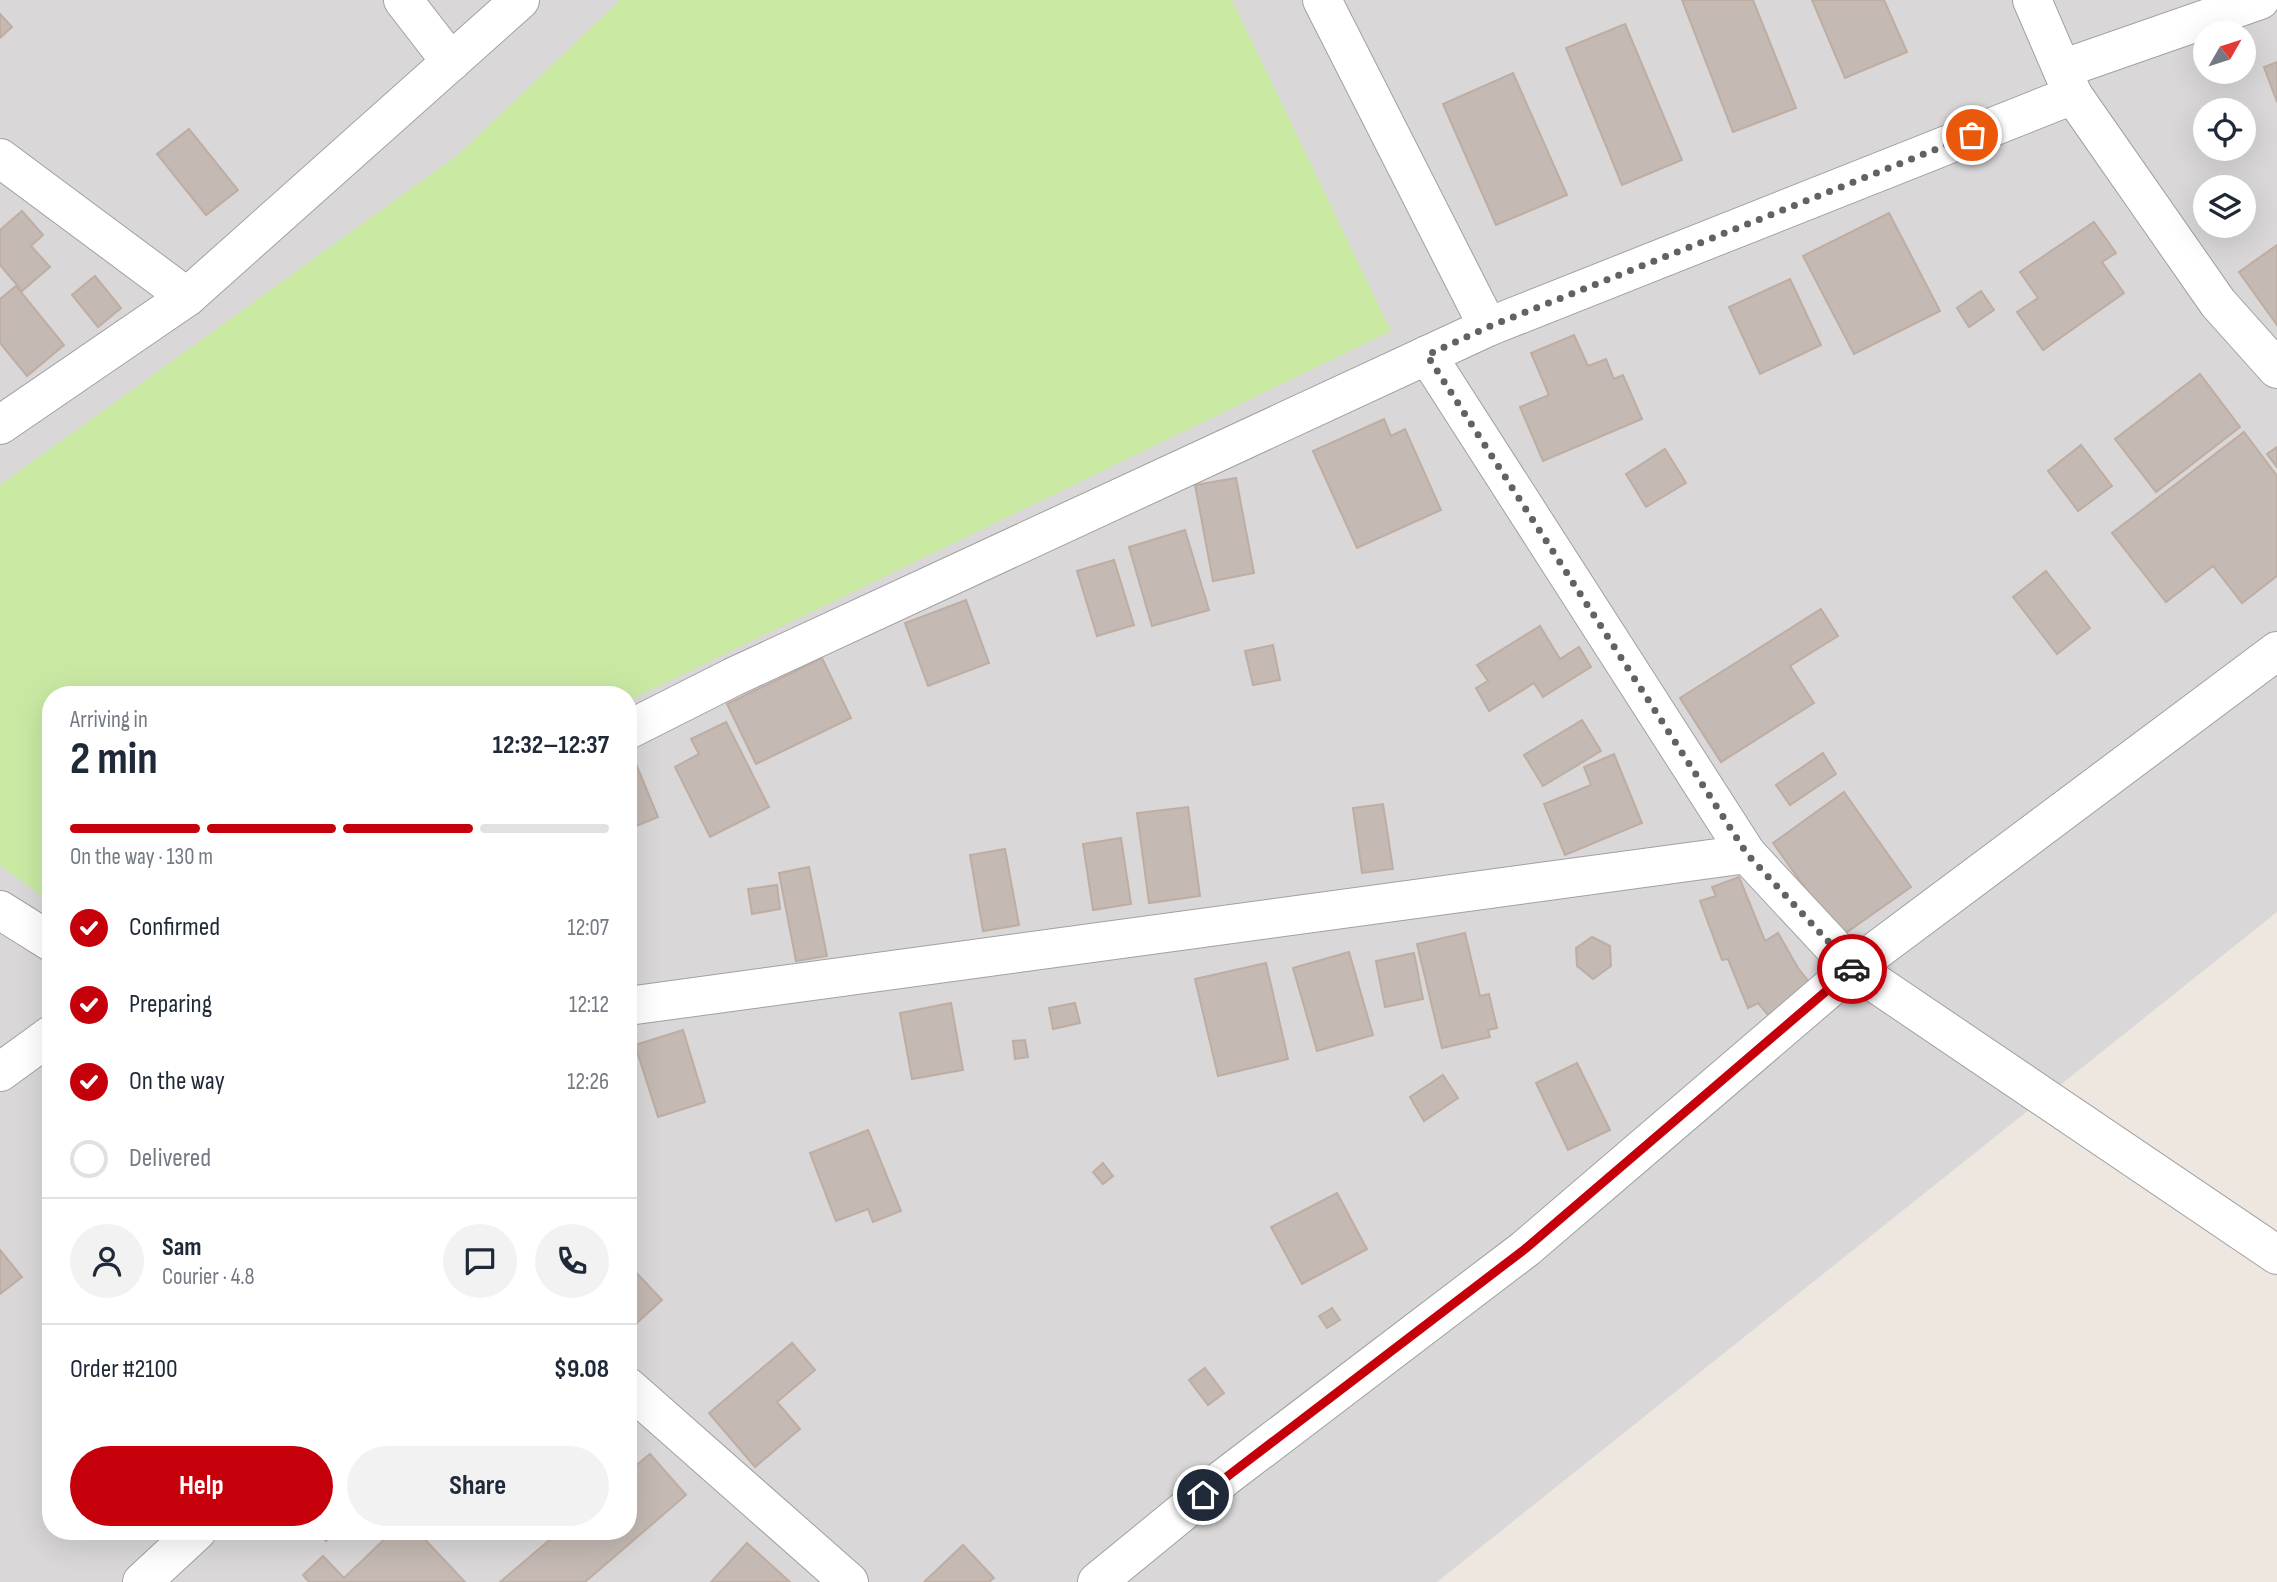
<!DOCTYPE html>
<meta charset="utf-8">
<style>
:root{--surface:#fff;--page:#f2f2f3;--text:#1f2937;--muted:#747a83;--line:#e0e1e3;--accent:#c5000b}
body{margin:0;font-family:"Sofia Sans Condensed",sans-serif;background:var(--page);color:var(--text);height:100vh;display:flex;flex-direction:column;font-size:26px;white-space:nowrap}
*{box-sizing:border-box;margin:0}
p{font-size:23px;color:var(--muted)}
.icon{flex:none;width:38px;height:38px;fill:none;stroke:currentColor;stroke-width:2;stroke-linecap:round;stroke-linejoin:round}
.map{position:relative;flex:1;overflow:hidden}
.drawer{position:absolute;left:42px;top:686px;width:595px;height:854px;display:flex;flex-direction:column;background:var(--surface);border-radius:28px;box-shadow:0 7px 28px #0002}
.drawer>*{flex:none}
.needle{width:46px;rotate:51deg}
.fabs{position:absolute;left:2193px;top:21px;display:grid;gap:14px}
.fabs a{display:grid;place-items:center;width:63px;height:63px;border-radius:50%;background:var(--surface);box-shadow:0 7px 28px #0002;font-size:35px}
.pin{position:absolute;display:grid;place-items:center;width:60px;height:60px;color:#fff;margin:-30px;border:4px solid #fff;border-radius:50%;box-shadow:0 2px 7px #0007}
.courier{position:absolute;display:grid;place-items:center;width:70px;height:70px;margin:-35px;border:5px solid #c5000b;border-radius:50%;background:#fff;color:#222;box-shadow:0 2px 9px #0007}
.summary em{font-style:normal;font-weight:700}
.summary div{display:flex;flex-direction:column-reverse}
.summary{display:flex;align-items:center;justify-content:space-between;height:119px;padding:0 28px}
h1{font-size:46px;font-weight:700;line-height:52px}
.bar{display:grid;grid-template-columns:repeat(4,1fr);gap:10px 7px;align-content:center;height:84px;padding:0 28px}
.bar i{height:9px;border-radius:5px;background:var(--line)}
.bar .active{background:var(--accent)}
.bar p{grid-column:span 4}
.line{display:flex;align-items:center;gap:18px;padding:0 28px;border-top:2px solid var(--line)}
.line div{flex:1}
.round{display:grid;place-items:center;flex:none;width:74px;height:74px;border-radius:37px;background:var(--page)}
ol{padding:0 28px;list-style:none}
li{display:flex;align-items:center;gap:21px;height:77px}
li p{margin-inline-start:auto}
li .icon{padding:7px;border-radius:50%;background:var(--accent);color:#fff;stroke-width:4}
li:last-child{color:var(--muted)}
li i{width:38px;height:38px;border:4px solid var(--line);border-radius:50%}
.button{display:flex;gap:14px;margin-top:auto;padding:14px 28px}
.button a{flex:1;height:80px;border-radius:42px;background:var(--accent);color:#fff;font-size:28px;font-weight:700;line-height:80px;text-align:center}
.button a+a{background:var(--page);color:var(--text)}
.map>svg:first-child{display:block}
.residential{fill:#d9d7d7;fill-rule:evenodd}
.grass{fill:#c9e9a3}
.building{fill:#c4b9b3;stroke:#beada2;stroke-width:2}
.lines{fill:none;stroke-linecap:round;stroke-linejoin:round}
.street-casing{stroke:#a1a1a1;stroke-width:40}
.street{stroke:#fff;stroke-width:38}
.done{stroke:#64625f;stroke-width:7;stroke-dasharray:0 12.6}
.route{stroke:#c5000b;stroke-width:9}
</style>
<div class="map">
<svg width="2277" height="1582" viewBox="0 0 2277 1582">
<rect width="100%" height="100%" fill="#ede7df"/>
<!-- residential -->
<path class="residential" d="M0,0H2277V912L1437,1582H0ZM2205,33H2244V72H2205ZM2205,110H2244V149H2205ZM2205,187H2244V226H2205ZM51,695H628V1531H51Z"/>
<!-- grass -->
<polygon class="grass" points="620,0 1232,0 1391,331 628,701 628,695 51,695 51,903 0,865 0,485 459,154"/>
<!-- building -->
<g class="building">
<polygon points="1682,0 1753,0 1796,108 1733,132"/>
<polygon points="1812,0 1884,0 1907,52 1845,78"/>
<polygon points="0,14 12,27 0,38"/>
<polygon points="1625,24 1682,160 1622,185 1566,48"/>
<polygon points="2277,62 2277,102 2264,67"/>
<polygon points="1513,73 1567,195 1496,225 1443,104"/>
<polygon points="189,129 238,190 206,215 157,154"/>
<polygon points="22,211 43,235 31,246 50,267 22,291 0,265 0,230"/>
<polygon points="1889,213 1940,311 1854,354 1803,256"/>
<polygon points="2094,222 2116,253 2102,262 2124,293 2043,350 2017,312 2038,298 2020,272"/>
<polygon points="2277,245 2277,325 2239,272"/>
<polygon points="95,276 121,308 98,327 72,295"/>
<polygon points="1790,279 1821,345 1760,374 1729,307"/>
<polygon points="16,286 64,345 27,376 0,343 0,299"/>
<polygon points="1981,291 1994,310 1969,327 1957,308"/>
<polygon points="1574,335 1588,366 1606,359 1614,379 1623,375 1642,419 1543,461 1520,407 1549,395 1531,353"/>
<polygon points="2200,374 2240,427 2156,492 2115,439"/>
<polygon points="1384,419 1391,436 1405,429 1441,510 1357,548 1313,451"/>
<polygon points="2244,432 2277,476 2277,576 2242,603 2213,566 2166,602 2112,533"/>
<polygon points="2081,445 2112,486 2078,511 2048,471"/>
<polygon points="2277,447 2277,467 2267,454"/>
<polygon points="1665,449 1686,483 1646,507 1626,474"/>
<polygon points="1236,478 1254,573 1213,581 1195,485"/>
<polygon points="1185,530 1209,610 1152,626 1129,547"/>
<polygon points="1114,560 1134,625 1097,636 1077,571"/>
<polygon points="2046,571 2090,628 2057,654 2013,597"/>
<polygon points="966,600 989,663 928,686 905,623"/>
<polygon points="1821,609 1838,636 1790,666 1814,703 1721,762 1680,698"/>
<polygon points="1540,626 1560,659 1579,647 1591,667 1543,697 1534,683 1489,711 1476,688 1488,681 1477,665"/>
<polygon points="1273,645 1280,680 1253,685 1245,651"/>
<polygon points="822,658 851,718 756,764 727,704"/>
<polygon points="1582,720 1601,751 1543,786 1524,755"/>
<polygon points="726,722 769,807 710,837 675,767 699,754 691,739"/>
<polygon points="1823,753 1836,774 1790,805 1776,785"/>
<polygon points="1614,754 1642,823 1565,855 1544,804 1591,785 1584,767"/>
<polygon points="636,764 658,817 629,829 628,768"/>
<polygon points="1844,792 1911,887 1840,937 1773,843"/>
<polygon points="1383,804 1393,869 1362,873 1353,808"/>
<polygon points="1188,807 1200,896 1149,903 1137,813"/>
<polygon points="1121,838 1131,904 1093,910 1083,844"/>
<polygon points="1005,849 1019,925 983,931 970,855"/>
<polygon points="809,867 827,956 796,961 779,873"/>
<polygon points="1739,877 1765,941 1778,933 1798,968 1810,983 1769,1016 1758,1003 1748,1008 1728,959 1722,960 1700,901 1716,896 1712,887"/>
<polygon points="777,885 780,909 752,914 748,889"/>
<polygon points="1465,933 1480,996 1489,994 1497,1028 1488,1030 1490,1037 1442,1048 1417,944"/>
<polygon points="1592,937 1610,946 1611,966 1593,979 1577,966 1576,948"/>
<polygon points="1349,952 1373,1035 1317,1051 1293,968"/>
<polygon points="1414,953 1423,999 1385,1007 1376,961"/>
<polygon points="1266,963 1288,1059 1218,1076 1195,979"/>
<polygon points="951,1003 963,1070 912,1079 900,1013"/>
<polygon points="1075,1003 1080,1023 1053,1029 1049,1008"/>
<polygon points="683,1030 705,1102 658,1117 635,1045"/>
<polygon points="1025,1040 1028,1057 1015,1059 1013,1041"/>
<polygon points="1577,1063 1610,1130 1568,1150 1536,1083"/>
<polygon points="1443,1075 1458,1098 1424,1121 1410,1097"/>
<polygon points="868,1130 901,1211 873,1222 868,1209 836,1221 810,1153"/>
<polygon points="1103,1163 1113,1176 1103,1184 1093,1172"/>
<polygon points="1337,1193 1367,1249 1302,1284 1271,1227"/>
<polygon points="0,1250 22,1277 0,1294"/>
<polygon points="629,1265 662,1300 628,1331 628,1266"/>
<polygon points="1332,1308 1340,1320 1327,1328 1319,1316"/>
<polygon points="792,1343 815,1370 777,1402 800,1429 755,1467 709,1413"/>
<polygon points="1205,1368 1224,1393 1208,1405 1189,1380"/>
<polygon points="650,1454 686,1495 585,1582 500,1582 560,1531 628,1531 628,1472"/>
<polygon points="318,1531 337,1531 326,1541"/>
<polygon points="393,1531 417,1531 465,1582 309,1582 303,1575 323,1556 344,1578"/>
<polygon points="747,1543 790,1582 711,1582"/>
<polygon points="963,1545 994,1578 989,1582 924,1582"/>
</g>
<g class="lines">
<defs>
<g id="street">
<polyline points="403,0 451,62"/>
<polyline points="1322,0 1488,327"/>
<polyline points="2032,0 2073,95 2218,303 2277,369"/>
<polyline points="2062,69 2260,0"/>
<polyline points="0,158 187,297"/>
<polyline points="1427,355 1747,854 1853,968 2277,1255"/>
<polyline points="0,425 187,297 520,0"/>
<polyline points="628,730 733,677 1488,327 2073,95"/>
<polyline points="0,910 51,942"/>
<polyline points="628,1006 1747,854"/>
<polyline points="0,1072 51,1035"/>
<polyline points="628,1387 849,1582"/>
<polyline points="142,1582 197,1531"/>
<polyline points="1097,1582 1224,1478 1525,1249 1853,968 2277,651"/>
</g>
</defs>
<!-- street casing -->
<use href="#street" class="street-casing"/>
<!-- street -->
<use href="#street" class="street"/>
</g>
<g class="lines">
<!-- done -->
<polyline class="done" points="1852,969 1853,968 1747,854 1427,355 1488,327 1972,135"/>
<!-- route -->
<polyline class="route" points="1203,1495 1525,1249 1852,969"/>
</g>
</svg>
<div class="fabs">
<a><svg class="needle" viewBox="-14 -14 28 28"><path d="M0-13l5 13h-10z" fill="#e53935"/><path d="M0 13l5-13h-10z" fill="#747a83"/></svg></a>
<a><svg class="icon" aria-label="locate" viewBox="0 0 24 24"><circle cx="12" cy="12" r="6"/><path d="M12 2v4M12 18v4M2 12h4M18 12h4"/></svg></a>
<a><svg class="icon" aria-label="layers" viewBox="0 0 24 24"><path d="M12 4l9 5-9 5-9-5zM3 14l9 5 9-5"/></svg></a>
</div>
<div class="pin" style="left:1972px;top:135px;background:#ea580c"><svg class="icon" aria-label="bag" viewBox="0 0 24 24"><path d="M5 8h14l-1 12H6zM9 8a3 3 0 0 1 6 0"/></svg></div>
<div class="pin" style="left:1203px;top:1495px;background:#1f2937"><svg class="icon" aria-label="home" viewBox="0 0 24 24"><path d="M3 11l9-7 9 7M6 9v11h12V9"/></svg></div>
<div class="courier" style="left:1852px;top:969px"><svg class="icon" aria-label="car" viewBox="0 0 24 24"><path d="M5 17H2v-5l4-1 3-4h7l3 4 3 1v5h-3M9 17h6M6 11h13"/><circle cx="7" cy="17" r="2"/><circle cx="17" cy="17" r="2"/></svg></div>
<section class="drawer">
<div class="summary"><div><h1>2 min</h1><p>Arriving in</p></div><em>12:32–12:37</em></div>
<div class="bar"><i class="active"></i><i class="active"></i><i class="active"></i><i></i><p>On the way · 130 m</p></div>
<ol>
<li><svg class="icon" aria-label="check" viewBox="0 0 24 24"><path d="M5 12l5 5 9-10"/></svg>Confirmed<p>12:07</p></li>
<li><svg class="icon" aria-label="check" viewBox="0 0 24 24"><path d="M5 12l5 5 9-10"/></svg>Preparing<p>12:12</p></li>
<li><svg class="icon" aria-label="check" viewBox="0 0 24 24"><path d="M5 12l5 5 9-10"/></svg>On the way<p>12:26</p></li>
<li><i></i>Delivered</li>
</ol>
<div class="line" style="height:126px"><a class="round"><svg class="icon" aria-label="person" viewBox="0 0 24 24"><circle cx="12" cy="8" r="4"/><path d="M4 21q1-7 8-7t8 7"/></svg></a><div><b>Sam</b><p>Courier · 4.8</p></div><a class="round"><svg class="icon" aria-label="chat" viewBox="0 0 24 24"><path d="M4 5h16v11H9l-5 4z"/></svg></a><a class="round"><svg class="icon" aria-label="phone" viewBox="0 0 24 24"><path d="M5 4h4l2 5-3 2q2 4 5 5l2-3 5 2v4C11 20 4 13 5 4z"/></svg></a></div>
<div class="line" style="height:91px"><div>Order #2100</div><b>$9.08</b></div>
<div class="button"><a>Help</a><a>Share</a></div>
</section>
</div>
